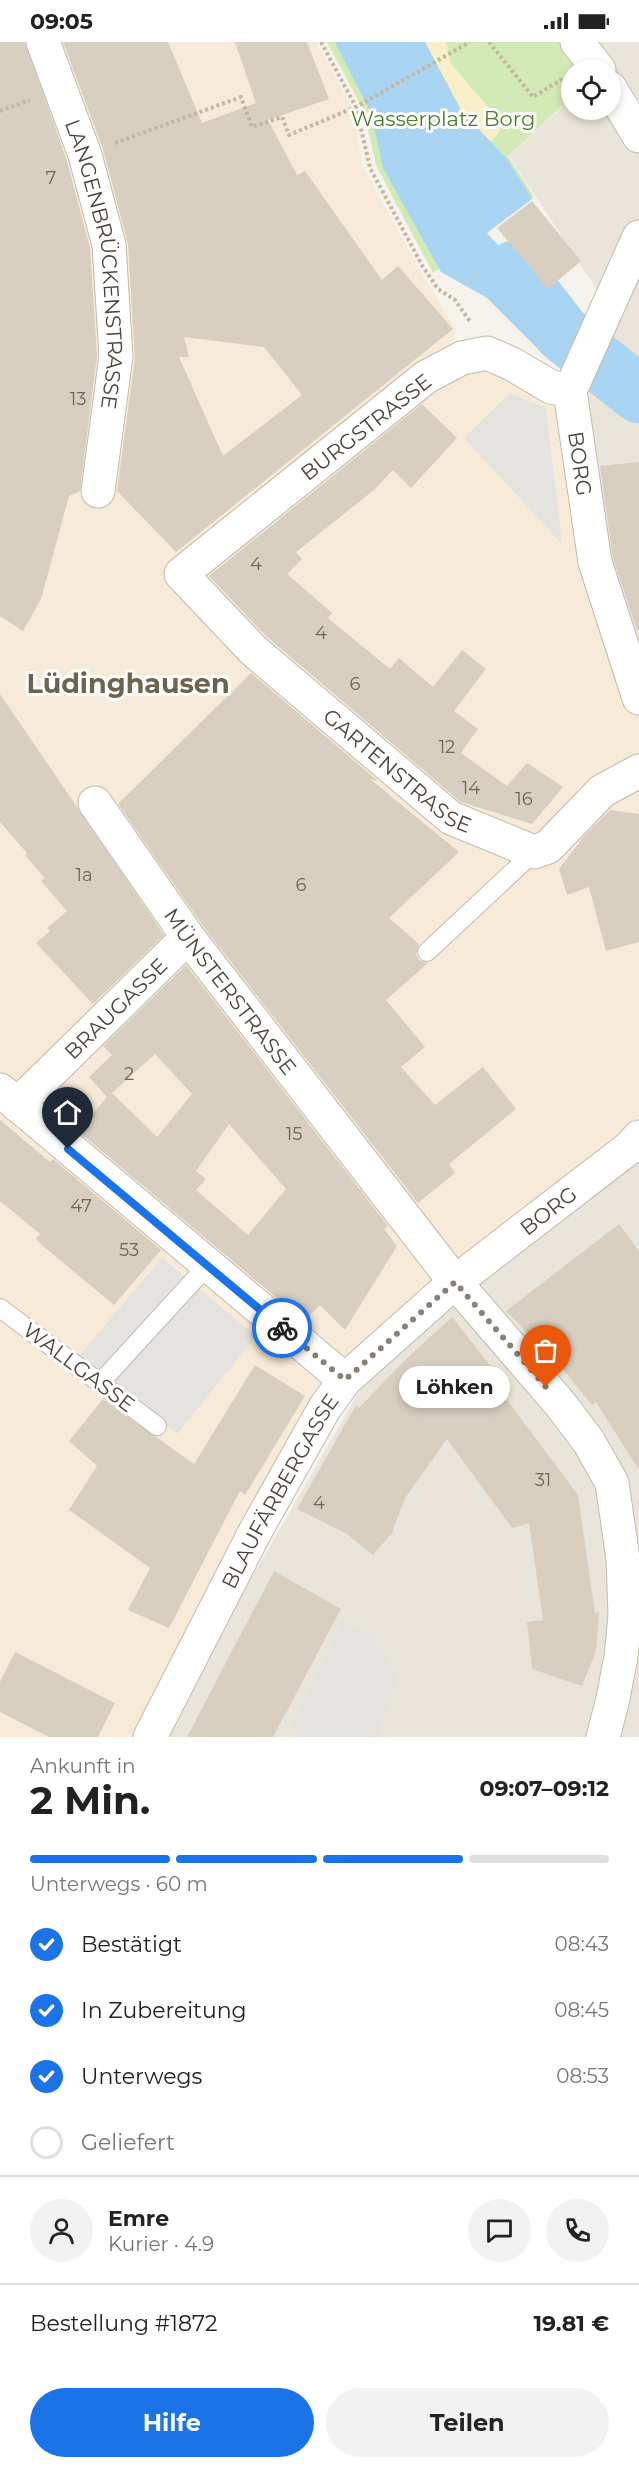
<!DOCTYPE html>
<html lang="de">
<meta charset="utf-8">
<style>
:root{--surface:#fff;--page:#f2f2f2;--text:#222;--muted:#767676;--line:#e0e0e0;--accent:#1a73e8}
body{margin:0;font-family:Montserrat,sans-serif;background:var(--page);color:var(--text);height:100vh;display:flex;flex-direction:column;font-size:22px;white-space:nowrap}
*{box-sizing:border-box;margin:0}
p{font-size:20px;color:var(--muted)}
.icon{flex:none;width:33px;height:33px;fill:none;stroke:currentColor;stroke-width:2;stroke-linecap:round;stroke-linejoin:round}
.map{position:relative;height:1695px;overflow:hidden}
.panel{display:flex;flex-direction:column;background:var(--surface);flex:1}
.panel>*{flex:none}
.buttons{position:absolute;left:561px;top:18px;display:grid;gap:12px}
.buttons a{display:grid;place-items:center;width:60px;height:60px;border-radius:50%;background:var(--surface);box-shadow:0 3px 9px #0003;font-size:30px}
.pin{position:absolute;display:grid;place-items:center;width:51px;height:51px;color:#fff;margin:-62px -26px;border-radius:50% 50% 50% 0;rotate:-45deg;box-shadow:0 0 6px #0007}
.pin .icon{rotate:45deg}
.courier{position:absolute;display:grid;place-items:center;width:60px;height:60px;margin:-30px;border:4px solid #1a73e8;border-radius:50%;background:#fff;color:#222;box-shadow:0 2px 8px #0007}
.bubble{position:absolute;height:42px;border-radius:21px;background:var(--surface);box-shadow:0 3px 9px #0003;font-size:20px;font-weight:700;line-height:42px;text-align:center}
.head em{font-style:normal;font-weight:700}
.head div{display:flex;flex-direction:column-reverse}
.head{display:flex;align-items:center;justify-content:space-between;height:102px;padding:0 30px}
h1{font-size:39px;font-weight:700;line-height:45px}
.bar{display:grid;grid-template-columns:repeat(4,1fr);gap:9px 6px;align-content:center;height:72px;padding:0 30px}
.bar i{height:8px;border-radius:4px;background:var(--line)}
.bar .on{background:var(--accent)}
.bar p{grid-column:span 4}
.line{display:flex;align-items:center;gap:15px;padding:0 30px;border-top:2px solid var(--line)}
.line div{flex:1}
.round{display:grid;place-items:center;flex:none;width:63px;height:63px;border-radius:32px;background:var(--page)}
ol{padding:0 30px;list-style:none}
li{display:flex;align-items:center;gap:18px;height:66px}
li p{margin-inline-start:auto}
li .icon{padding:6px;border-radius:50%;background:var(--accent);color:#fff;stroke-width:4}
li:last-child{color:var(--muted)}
li i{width:33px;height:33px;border:3px solid var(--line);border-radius:50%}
.primary-button{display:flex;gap:12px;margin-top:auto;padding:12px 30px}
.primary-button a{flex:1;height:69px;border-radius:36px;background:var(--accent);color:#fff;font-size:24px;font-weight:700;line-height:69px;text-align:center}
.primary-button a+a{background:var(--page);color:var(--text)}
.status{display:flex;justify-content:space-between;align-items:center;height:42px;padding:0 30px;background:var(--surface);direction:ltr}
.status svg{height:16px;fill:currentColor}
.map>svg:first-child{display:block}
.residential{fill:#eae5da}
.commercial{fill:#f7ead8}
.green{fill:#d2eab5}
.sand{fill:#f9efc9}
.parking{fill:#e5e3e0}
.water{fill:#a9d4f2}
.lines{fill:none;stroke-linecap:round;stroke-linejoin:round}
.river{stroke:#a9d4f2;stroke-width:58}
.building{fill:#d8cfc1;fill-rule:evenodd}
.lane-casing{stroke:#c2bbae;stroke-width:20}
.street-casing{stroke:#c2bbae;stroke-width:35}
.path{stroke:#c4b79f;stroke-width:4;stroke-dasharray:3 3;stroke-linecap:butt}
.lane{stroke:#fff;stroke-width:18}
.street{stroke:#fff;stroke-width:33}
.done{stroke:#878178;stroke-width:6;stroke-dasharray:0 10.8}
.route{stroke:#1a73e8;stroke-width:8}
.labels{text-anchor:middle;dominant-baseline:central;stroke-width:6;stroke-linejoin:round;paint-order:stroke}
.number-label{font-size:18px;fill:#6e675b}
.park-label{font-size:21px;fill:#4a7f2a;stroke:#fff}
.street-label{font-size:21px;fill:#4b4439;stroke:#fff}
.district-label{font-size:27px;font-weight:bold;fill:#6e6250;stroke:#fff}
</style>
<div class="status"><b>09:05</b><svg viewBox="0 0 49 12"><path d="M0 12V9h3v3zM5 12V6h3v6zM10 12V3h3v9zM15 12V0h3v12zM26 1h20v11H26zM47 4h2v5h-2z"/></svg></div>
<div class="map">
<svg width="639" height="1695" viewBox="0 0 639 1695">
<rect width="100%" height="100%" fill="#f6f3ec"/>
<!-- residential -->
<g class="residential">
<polygon points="579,0 639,0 639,632 598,519 572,349 611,269 509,114 571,57 572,68 610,68"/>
<polygon points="639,1101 639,1695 160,1695 370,1331"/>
</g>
<!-- commercial -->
<polygon class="commercial" points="0,0 316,0 352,65 363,125 419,227 455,286 453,321 567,351 639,668 639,1080 342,1339 158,1695 0,1695"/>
<!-- green -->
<polygon class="green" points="327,0 573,0 596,28 572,28 571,56 508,114 534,155 433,231 376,123 364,69"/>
<!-- sand -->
<polygon class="sand" points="425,0 446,0 451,22 504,83 491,100 462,69"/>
<!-- parking -->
<g class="parking">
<polygon points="510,351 546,366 562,502 464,396"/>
<polygon points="162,1216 256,1294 177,1392 79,1314"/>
<polygon points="342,1579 371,1593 398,1634 377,1695 300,1695 291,1684"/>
</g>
<!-- water -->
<polygon class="water" points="335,0 425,0 461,69 508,118 532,157 487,191 567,279 554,312 544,313 487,256 441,230 383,126 371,71"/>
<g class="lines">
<!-- river -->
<polyline class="river" points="513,228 562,291 639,352"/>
</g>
<!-- building -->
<g class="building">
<polygon points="0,0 25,0 67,119 90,206 97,313 80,449 69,454 41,557 23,589 0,574"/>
<path d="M63,0H168L202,81L256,61L235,0H307L329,57L268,78L297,133L305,129L382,238L398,224L453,287L176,510L117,449L135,316L128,202L103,107ZM184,295L264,305L302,353L223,414L179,315H189Z"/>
<polygon points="532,159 581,219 548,247 497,186"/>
<polygon points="422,362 457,396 411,446 393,428 374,448 296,510 302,517 287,532 332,571 328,576 390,627 399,616 433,645 462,608 486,627 454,669 478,687 461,711 507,744 527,721 563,745 532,782 461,760 266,594 209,534"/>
<polygon points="639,420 639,588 637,588 613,516 600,424"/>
<polygon points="251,631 378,739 370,737 459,810 389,876 419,902 416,913 419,918 428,921 386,958 425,1005 401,1025 435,1063 483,1025 516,1067 449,1122 455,1131 418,1161 203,884 118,762"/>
<polygon points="0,652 164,893 93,962 36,901 50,889 47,886 67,869 41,839 45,836 25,813 27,811 0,780"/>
<polygon points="610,768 639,772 639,900 606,909 589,845 567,853 559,827 585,793"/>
<path d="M186,923L388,1184L384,1187L397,1204L345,1288L320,1263L304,1279L78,1089L107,1055L89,1035L112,1013L103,1004ZM155,1012L192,1052L157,1095L112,1051ZM229,1082L286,1147L248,1193L196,1148L206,1137L196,1129Z"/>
<polygon points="0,1078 50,1120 53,1117 161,1208 114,1263 43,1204 36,1197 40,1192 0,1159"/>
<polygon points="619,1182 639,1209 639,1428 596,1360 592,1363 561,1325 506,1269"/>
<polygon points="452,1275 507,1345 501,1350 578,1453 595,1571 599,1570 596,1609 582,1644 532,1627 527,1580 543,1578 529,1481 512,1486 447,1397 405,1456 392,1491 373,1513 347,1492 297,1467 356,1363 359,1366 402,1321"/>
<polygon points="255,1323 305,1354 245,1453 240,1449 169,1586 128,1568 150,1526 69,1468 97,1424 69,1399 103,1357 194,1422"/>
<polygon points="274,1529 341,1567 273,1695 187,1695"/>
<polygon points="15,1610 115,1661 98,1695 49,1695 0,1670 0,1640"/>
</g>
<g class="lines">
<defs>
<g id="lane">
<polyline points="427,910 534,810"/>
<polyline points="0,1266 157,1384"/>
<polyline points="100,1341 207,1224"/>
</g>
<g id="street">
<path id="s1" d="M43,0L85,113L109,203L116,314L98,449"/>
<polyline points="577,0 599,28"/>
<polyline points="610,46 639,94"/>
<path id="s2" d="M639,195L570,349L595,520L639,656"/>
<path id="s3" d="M570,349L551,345L512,322L487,311L462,316L426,335L181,532L253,608L451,776L534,810L548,805L602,749L639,729"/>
<path id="s4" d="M95,761L188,895L455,1240L561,1363L589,1400L612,1441L623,1517L625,1573L621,1615L612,1661L603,1695"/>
<polyline points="0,1048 345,1338"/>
<path id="s5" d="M17,1063L188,895"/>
<path id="s6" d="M150,1695L256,1488L324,1367L345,1338L455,1240L629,1106L639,1095"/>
</g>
</defs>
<!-- lane casing -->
<use href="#lane" class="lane-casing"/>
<!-- street casing -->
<use href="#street" class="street-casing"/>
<!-- path -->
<g class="path">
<polyline points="321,0 356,65 370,126 423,225 438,247 455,258 471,281"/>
<polyline points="489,0 533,55 564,36"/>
<polyline points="0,69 30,58"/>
<polyline points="115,101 241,55 252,85 282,75 289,93 356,65 470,0"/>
</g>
<!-- lane -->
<use href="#lane" class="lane"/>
<!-- street -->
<use href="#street" class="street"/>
</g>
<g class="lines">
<!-- done -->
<polyline class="done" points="282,1286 345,1338 455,1240 546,1345"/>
<!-- route -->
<polyline class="route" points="68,1107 282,1286"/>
</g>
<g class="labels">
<!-- number labels -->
<g class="number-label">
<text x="51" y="136">7</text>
<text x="78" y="357">13</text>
<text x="256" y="522">4</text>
<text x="321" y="591">4</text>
<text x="355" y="642">6</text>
<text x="447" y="705">12</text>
<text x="471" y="746">14</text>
<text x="524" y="757">16</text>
<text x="84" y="833">1a</text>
<text x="301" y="843">6</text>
<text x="129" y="1032">2</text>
<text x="294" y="1092">15</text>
<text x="81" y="1164">47</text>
<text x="129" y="1208">53</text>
<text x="543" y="1438">31</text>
<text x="319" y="1461">4</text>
</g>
<!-- park labels -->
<g class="park-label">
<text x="443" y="76">Wasserplatz Borg</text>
</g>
<!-- street labels -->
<g class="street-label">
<text stroke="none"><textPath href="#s1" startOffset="231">LANGENBRÜCKENSTRASSE</textPath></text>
<text transform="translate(366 385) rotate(-38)">BURGSTRASSE</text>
<text stroke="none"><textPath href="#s2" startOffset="242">BORG</textPath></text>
<text stroke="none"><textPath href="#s3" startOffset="766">GARTENSTRASSE</textPath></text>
<text stroke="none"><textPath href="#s4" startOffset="232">MÜNSTERSTRASSE</textPath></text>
<text stroke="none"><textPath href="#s5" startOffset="138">BRAUGASSE</textPath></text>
<text stroke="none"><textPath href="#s6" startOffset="672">BORG</textPath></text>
<text transform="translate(79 1325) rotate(37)">WALLGASSE</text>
<text stroke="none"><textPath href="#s6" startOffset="278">BLAUFÄRBERGASSE</textPath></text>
</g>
<!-- district labels -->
<g class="district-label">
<text x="128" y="641">Lüdinghausen</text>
</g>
</g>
</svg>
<div class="buttons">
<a><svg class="icon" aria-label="locate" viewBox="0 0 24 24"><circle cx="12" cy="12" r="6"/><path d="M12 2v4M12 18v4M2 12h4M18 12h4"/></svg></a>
</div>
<div class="pin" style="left:546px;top:1345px;background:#ea580c"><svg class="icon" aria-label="bag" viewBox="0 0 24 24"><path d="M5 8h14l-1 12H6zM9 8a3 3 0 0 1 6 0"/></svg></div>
<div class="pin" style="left:68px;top:1107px;background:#1f2937"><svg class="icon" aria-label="home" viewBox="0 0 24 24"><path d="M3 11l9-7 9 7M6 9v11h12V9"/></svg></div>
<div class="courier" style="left:282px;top:1286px"><svg class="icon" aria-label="bike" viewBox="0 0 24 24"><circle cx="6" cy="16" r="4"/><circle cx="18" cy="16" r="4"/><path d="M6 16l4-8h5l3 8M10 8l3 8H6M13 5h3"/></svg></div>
<div class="bubble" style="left:399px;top:1324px;width:111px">Löhken</div>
</div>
<section class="panel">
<div class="head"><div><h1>2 Min.</h1><p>Ankunft in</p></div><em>09:07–09:12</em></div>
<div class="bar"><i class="on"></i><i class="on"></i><i class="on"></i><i></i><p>Unterwegs · 60 m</p></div>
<ol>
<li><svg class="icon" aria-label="check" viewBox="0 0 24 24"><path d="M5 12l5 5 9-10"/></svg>Bestätigt<p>08:43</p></li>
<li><svg class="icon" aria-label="check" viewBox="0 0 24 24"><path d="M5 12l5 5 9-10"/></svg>In Zubereitung<p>08:45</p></li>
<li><svg class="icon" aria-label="check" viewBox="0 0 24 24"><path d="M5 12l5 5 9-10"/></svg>Unterwegs<p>08:53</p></li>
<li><i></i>Geliefert</li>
</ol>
<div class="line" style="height:108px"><a class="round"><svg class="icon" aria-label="person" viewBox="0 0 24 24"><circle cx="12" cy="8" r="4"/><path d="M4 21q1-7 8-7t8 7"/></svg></a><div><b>Emre</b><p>Kurier · 4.9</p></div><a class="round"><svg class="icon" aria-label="chat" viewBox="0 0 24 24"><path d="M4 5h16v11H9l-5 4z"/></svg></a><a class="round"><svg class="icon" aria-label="phone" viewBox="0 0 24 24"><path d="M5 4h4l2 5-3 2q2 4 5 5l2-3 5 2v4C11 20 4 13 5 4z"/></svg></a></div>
<div class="line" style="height:78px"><div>Bestellung #1872</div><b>19.81 €</b></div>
<div class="primary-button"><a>Hilfe</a><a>Teilen</a></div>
</section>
